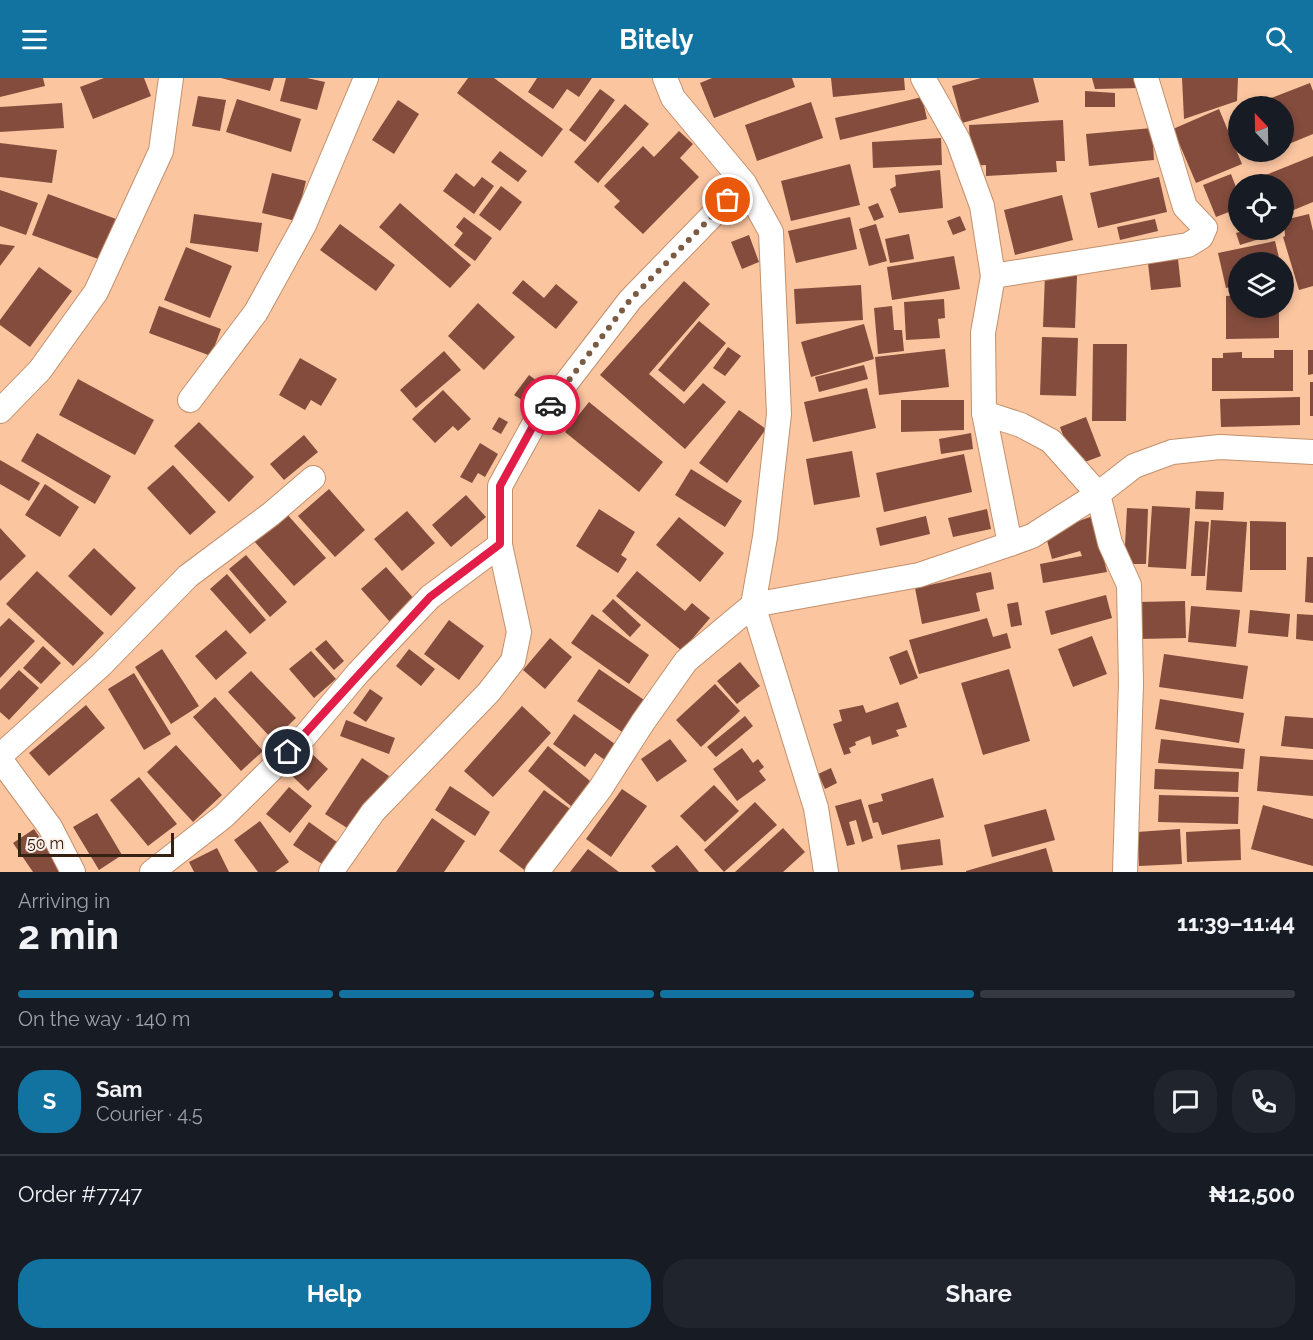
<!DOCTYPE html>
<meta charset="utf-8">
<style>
:root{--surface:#171b24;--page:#20242c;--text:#f1f3f6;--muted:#9ea1a6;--line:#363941;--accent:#1373a0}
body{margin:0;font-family:Raleway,sans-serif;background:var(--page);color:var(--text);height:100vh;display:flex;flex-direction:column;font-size:22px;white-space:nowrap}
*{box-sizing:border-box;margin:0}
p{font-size:20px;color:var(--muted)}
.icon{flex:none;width:33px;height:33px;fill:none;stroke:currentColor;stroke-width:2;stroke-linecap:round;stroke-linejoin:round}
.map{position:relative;height:794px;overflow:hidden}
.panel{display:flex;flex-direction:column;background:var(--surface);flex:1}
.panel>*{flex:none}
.needle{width:39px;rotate:338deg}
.tools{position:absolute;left:1228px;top:18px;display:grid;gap:12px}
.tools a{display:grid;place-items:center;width:66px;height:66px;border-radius:50%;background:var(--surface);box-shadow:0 3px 9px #0003;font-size:30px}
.scale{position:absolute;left:18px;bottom:15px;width:156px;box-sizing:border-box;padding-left:6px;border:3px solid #362213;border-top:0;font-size:16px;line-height:21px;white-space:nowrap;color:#362213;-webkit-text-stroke:4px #fcf0e9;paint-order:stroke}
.pin{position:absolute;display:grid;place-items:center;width:51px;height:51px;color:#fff;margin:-26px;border:3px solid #fff;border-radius:50%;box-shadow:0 2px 6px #0007}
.courier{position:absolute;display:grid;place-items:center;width:60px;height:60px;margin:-30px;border:4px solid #e11d48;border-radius:50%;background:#fff;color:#222;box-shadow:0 2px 8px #0007}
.headline em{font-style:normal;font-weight:700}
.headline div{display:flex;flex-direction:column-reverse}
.headline{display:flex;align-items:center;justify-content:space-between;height:102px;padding:0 18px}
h1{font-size:39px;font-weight:700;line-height:45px}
.bar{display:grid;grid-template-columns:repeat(4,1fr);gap:9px 6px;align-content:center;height:72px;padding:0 18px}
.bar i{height:8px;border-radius:4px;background:var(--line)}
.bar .active{background:var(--accent)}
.bar p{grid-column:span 4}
.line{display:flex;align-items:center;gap:15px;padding:0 18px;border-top:2px solid var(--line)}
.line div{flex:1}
.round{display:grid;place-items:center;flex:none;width:63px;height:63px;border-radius:24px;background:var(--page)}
.cta{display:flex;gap:12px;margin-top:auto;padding:12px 18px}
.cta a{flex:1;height:69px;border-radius:24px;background:var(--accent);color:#fff;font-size:24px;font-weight:700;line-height:69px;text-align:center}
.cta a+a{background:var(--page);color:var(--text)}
header{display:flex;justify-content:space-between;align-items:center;height:78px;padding:0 18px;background:var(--accent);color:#fff;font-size:27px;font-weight:700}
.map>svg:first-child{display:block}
.building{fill:#834c3d}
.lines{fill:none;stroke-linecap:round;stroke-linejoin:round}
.minor-casing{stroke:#c3906c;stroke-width:26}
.minor{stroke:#fff;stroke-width:24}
.done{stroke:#7b5b44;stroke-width:6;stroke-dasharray:0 10.8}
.route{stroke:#e11d48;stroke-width:8}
</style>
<header><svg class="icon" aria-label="menu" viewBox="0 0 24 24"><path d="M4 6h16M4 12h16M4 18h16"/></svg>Bitely<svg class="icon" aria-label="search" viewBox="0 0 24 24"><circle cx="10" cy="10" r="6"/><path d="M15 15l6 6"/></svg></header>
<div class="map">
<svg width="1313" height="794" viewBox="0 0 1313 794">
<rect width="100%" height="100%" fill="#fbc5a0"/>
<!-- building -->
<g class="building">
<polygon points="0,0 43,0 45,8 0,19"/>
<polygon points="104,0 144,0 151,18 93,41 80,9"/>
<polygon points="221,0 274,0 270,13"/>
<polygon points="286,0 307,0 325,4 317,32 280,23"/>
<polygon points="468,0 494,0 563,51 542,79 457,15"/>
<polygon points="537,0 592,0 579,19 567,11 553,31 528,14"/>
<polygon points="712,0 792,0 795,9 714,40 700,5"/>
<polygon points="831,0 904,0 905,12 833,19"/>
<polygon points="981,0 1033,0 1039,24 962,45 952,8"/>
<polygon points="1092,0 1137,0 1140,10 1095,11"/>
<polygon points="1182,0 1238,0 1237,23 1184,41"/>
<polygon points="1310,5 1313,13 1313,56 1284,68 1284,28 1251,28"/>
<polygon points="600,11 615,22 585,64 569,52"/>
<polygon points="1085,13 1115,15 1115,29 1085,29"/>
<polygon points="198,18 226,22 220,53 192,48"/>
<polygon points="922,19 927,41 840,62 835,40"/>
<polygon points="237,21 301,41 291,74 226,54"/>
<polygon points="398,22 419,36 394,76 372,62"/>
<polygon points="811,24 823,60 757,83 745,47"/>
<polygon points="62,25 64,50 0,54 0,29"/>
<polygon points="625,26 649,46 598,105 574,84"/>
<polygon points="1219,31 1242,86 1196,105 1173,51"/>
<polygon points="1063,42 1065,83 1056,83 1057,94 986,98 986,87 971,88 969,47"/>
<polygon points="1152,50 1154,82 1089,88 1086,56"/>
<polygon points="679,53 693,66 680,80 699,99 643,156 614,129 620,123 604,108 643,68 654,79"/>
<polygon points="941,60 942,87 873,90 872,64"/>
<polygon points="0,65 57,72 52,105 0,99"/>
<polygon points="500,73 527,93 518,104 491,84"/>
<polygon points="1246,74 1270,74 1250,82"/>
<polygon points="1313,78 1313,124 1284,136 1284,106 1255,106 1253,102"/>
<polygon points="850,86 860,127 791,143 781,103"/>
<polygon points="940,92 943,130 899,135 890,111 896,108 895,97"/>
<polygon points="272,95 306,103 296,143 262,135"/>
<polygon points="456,95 474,109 482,99 494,108 474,136 443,113"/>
<polygon points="1231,96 1239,117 1239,130 1216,139 1203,107"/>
<polygon points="1159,99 1167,134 1098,150 1090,115"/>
<polygon points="501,108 522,124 500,153 479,137"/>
<polygon points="0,112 38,125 26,157 0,148"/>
<polygon points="48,116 116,141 101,182 32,157"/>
<polygon points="1062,117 1073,162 1015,177 1004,132"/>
<polygon points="400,125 471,187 450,210 379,149"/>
<polygon points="878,125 884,139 874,143 868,129"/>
<polygon points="194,136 262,145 258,174 190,165"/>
<polygon points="1309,136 1313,153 1313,208 1299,212 1283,159 1285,158 1284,142"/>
<polygon points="960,138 966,152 953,157 947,143"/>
<polygon points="464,139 492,160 475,183 454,167 463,155 456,149"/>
<polygon points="850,139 857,171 796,185 788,153"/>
<polygon points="1155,141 1158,153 1120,162 1117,149"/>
<polygon points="340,146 395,187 376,213 320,172"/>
<polygon points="876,146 887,183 869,188 859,151"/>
<polygon points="1246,152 1273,152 1275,156 1240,167 1236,155"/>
<polygon points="909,156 914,181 890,185 885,161"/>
<polygon points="749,157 759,184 742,191 731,164"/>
<polygon points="1275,163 1280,184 1239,184 1239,207 1226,210 1218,175"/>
<polygon points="0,166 15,168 0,188"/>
<polygon points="186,169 232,188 210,240 164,222"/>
<polygon points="954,178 960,211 892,222 887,189"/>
<polygon points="1178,181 1181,209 1151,212 1148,185"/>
<polygon points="39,189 72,213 30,269 0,247 0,242"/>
<polygon points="1045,197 1077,198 1075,250 1043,249"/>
<polygon points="523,202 544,220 556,206 578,224 556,251 512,215"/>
<polygon points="684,203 710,226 649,296 684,326 703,305 726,324 685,371 600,297"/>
<polygon points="861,207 863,242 796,246 794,211"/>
<polygon points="1239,217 1239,230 1279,230 1279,260 1226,261 1226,218"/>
<polygon points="944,221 945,240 938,241 940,260 906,262 904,224"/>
<polygon points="478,225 515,259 484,292 448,258"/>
<polygon points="159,228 221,251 211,278 149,255"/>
<polygon points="892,228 894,252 902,252 904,273 878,276 874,230"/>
<polygon points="699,243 726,265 684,314 658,292"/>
<polygon points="864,246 874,281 811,299 801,264"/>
<polygon points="1042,259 1078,260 1076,318 1040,317"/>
<polygon points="1093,266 1127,266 1126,343 1092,343"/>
<polygon points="728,269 741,278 725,298 713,290"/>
<polygon points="945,271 949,309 879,317 875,279"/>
<polygon points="1274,272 1293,272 1293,313 1212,313 1212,280 1223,280 1223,275 1242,274 1242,280 1274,280"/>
<polygon points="1308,272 1313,272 1313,296 1308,297"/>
<polygon points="444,273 461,292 416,330 400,312"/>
<polygon points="300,280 337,301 321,328 311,322 305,332 279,317"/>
<polygon points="864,287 868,301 819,314 815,299"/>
<polygon points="529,297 540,305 525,324 514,317"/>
<polygon points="78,301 154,342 135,377 59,337"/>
<rect x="1310" y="304" width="3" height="34"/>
<polygon points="867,310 876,350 813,364 804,324"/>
<polygon points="443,312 471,341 458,353 453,348 435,365 412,341"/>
<polygon points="1300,319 1300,347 1221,349 1220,321"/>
<polygon points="901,322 964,322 964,352 901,354"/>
<polygon points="589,324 663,384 639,414 565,354"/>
<polygon points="739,332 766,351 727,405 699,385"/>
<polygon points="499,339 508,344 501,356 492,351"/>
<polygon points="1086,339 1101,378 1074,388 1060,349"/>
<polygon points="199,344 254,399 229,424 174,368"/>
<polygon points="37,355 111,398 95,426 21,383"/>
<polygon points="971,355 973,371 941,376 939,361"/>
<polygon points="304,357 318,374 284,402 270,386"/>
<polygon points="480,365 498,376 485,399 478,395 472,405 460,399"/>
<polygon points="852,373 860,419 814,427 806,381"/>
<polygon points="964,376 972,414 884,434 876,395"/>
<polygon points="0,382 40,405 29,423 0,406"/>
<polygon points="173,387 216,434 190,457 147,410"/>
<polygon points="691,391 742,423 725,449 675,417"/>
<polygon points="45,406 79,429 60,459 25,437"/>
<polygon points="329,411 365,452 335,479 298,438"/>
<polygon points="1196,413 1224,414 1223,432 1195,431"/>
<polygon points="466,417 486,439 451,469 432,447"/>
<polygon points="1152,428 1190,430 1186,491 1148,489"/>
<polygon points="1127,430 1148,431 1146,486 1124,486"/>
<polygon points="599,431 635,454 621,477 627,481 618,495 576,468"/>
<polygon points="987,431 991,451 953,459 948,440"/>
<polygon points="407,433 435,465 402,493 374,461"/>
<polygon points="286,435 326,480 294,508 253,462"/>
<polygon points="926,438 930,456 880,468 876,450"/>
<polygon points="1093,438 1107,494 1043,505 1040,486 1082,478 1080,473 1052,481 1045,455"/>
<polygon points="679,439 724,475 700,504 656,467"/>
<polygon points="1211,442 1247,444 1242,514 1206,512"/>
<polygon points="1195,443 1209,444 1205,498 1191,498"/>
<polygon points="1250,443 1286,444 1286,492 1250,492"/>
<polygon points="0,450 26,478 0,503"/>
<polygon points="94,470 136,510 111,538 68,498"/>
<polygon points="246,477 287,524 270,539 229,491"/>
<polygon points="1307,479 1313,479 1313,525 1305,524"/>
<polygon points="386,489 415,522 390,544 361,511"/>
<polygon points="37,493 104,555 73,588 6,526"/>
<polygon points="637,493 685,533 692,525 710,540 682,573 616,518"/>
<polygon points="991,494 994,511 976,515 980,533 922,546 915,510"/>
<polygon points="227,496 266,542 250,556 210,511"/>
<polygon points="1106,517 1112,540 1051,557 1045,533"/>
<polygon points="613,521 641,547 630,559 602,533"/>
<polygon points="1185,523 1186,560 1139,561 1139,524"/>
<polygon points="1018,524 1022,547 1011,549 1007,526"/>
<polygon points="1191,528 1240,532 1236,569 1188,564"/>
<polygon points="1250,532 1290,536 1288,559 1248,555"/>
<polygon points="592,536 649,577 629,606 571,565"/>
<polygon points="1297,536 1313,537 1313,563 1296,561"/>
<polygon points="9,540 35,563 0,600 0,549"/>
<polygon points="987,540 993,559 1007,555 1011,570 919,596 909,562"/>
<polygon points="449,542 484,568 459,602 424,576"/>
<polygon points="226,552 247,575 216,602 195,578"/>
<polygon points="1092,558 1107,596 1073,609 1058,571"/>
<polygon points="550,560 572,579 545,611 523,592"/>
<polygon points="326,562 344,583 334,592 315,571"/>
<polygon points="43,568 61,585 41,606 23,590"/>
<polygon points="162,571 199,628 171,646 135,589"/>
<polygon points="409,571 435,591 421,608 396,588"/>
<polygon points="907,572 918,600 900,607 889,579"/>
<polygon points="311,573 336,601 314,620 289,591"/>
<polygon points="1164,576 1248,588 1243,621 1159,609"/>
<polygon points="740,584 760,608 737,626 717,603"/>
<polygon points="599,591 650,626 628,658 577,623"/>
<polygon points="1009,591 1030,663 983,677 961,605"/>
<polygon points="19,592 39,610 9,642 0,634 0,612"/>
<polygon points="251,593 296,640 273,662 228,614"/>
<polygon points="134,595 171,656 144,672 108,611"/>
<polygon points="715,606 740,633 701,669 676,642"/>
<polygon points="370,611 383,620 366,644 353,635"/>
<polygon points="215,619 263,673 241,693 193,639"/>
<polygon points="1160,621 1244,635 1239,665 1155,651"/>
<polygon points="898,624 907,649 896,652 899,658 872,667 870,658 855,664 856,667 849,670 851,675 844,677 833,646 842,643 839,632 863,627 866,635"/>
<polygon points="86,627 105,650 49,698 29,675"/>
<polygon points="522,628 551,655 493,719 464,693"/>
<polygon points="574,636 623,672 612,687 595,675 585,689 553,666"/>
<polygon points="745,638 753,648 716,679 707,669"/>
<polygon points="1285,638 1313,640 1313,671 1281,668"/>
<polygon points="346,642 395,660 389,676 340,658"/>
<polygon points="670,661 687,683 657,704 641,681"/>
<polygon points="1161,661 1245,671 1243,691 1158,685"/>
<polygon points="176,667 222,717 193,744 147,694"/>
<polygon points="548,668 590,703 571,728 528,693"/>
<polygon points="742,670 753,685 758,681 764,689 759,693 766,702 737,723 713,691"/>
<polygon points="309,673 328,691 308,713 289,695"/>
<polygon points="1260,678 1313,682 1313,718 1257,713"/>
<polygon points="362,680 389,698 352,753 325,736"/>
<polygon points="831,690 837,705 825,711 818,696"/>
<polygon points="1155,691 1239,694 1238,714 1154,711"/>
<polygon points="139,699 177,746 148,768 110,722"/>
<polygon points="933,700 944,739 882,757 878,744 873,745 868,727 883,723 881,716"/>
<polygon points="714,707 739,733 705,764 680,738"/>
<polygon points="450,708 490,734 475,758 435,732"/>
<polygon points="289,709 312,728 290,755 266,736"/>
<polygon points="622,711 647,728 611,779 586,761"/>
<polygon points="544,712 573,733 527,794 499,773"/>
<polygon points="1159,717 1239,719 1238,746 1158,744"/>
<polygon points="861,721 873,760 862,764 856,742 849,744 855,766 847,768 835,728"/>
<polygon points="755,724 777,747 724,794 704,772"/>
<polygon points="1263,727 1313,741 1313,788 1251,771"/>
<polygon points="1046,731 1055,762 992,779 984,747"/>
<polygon points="97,735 122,777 99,792 73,749"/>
<polygon points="432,740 465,763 444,794 396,794"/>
<polygon points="260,743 289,784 275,794 258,794 234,762"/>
<polygon points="309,744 337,764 322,786 293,767"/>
<polygon points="783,750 805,774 783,794 735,794"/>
<polygon points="34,751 63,794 33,794 13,765"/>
<polygon points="1180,751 1182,786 1139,788 1137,754"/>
<polygon points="1240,751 1241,782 1187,784 1186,754"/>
<polygon points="940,761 943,787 901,792 897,767"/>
<polygon points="677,767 699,794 656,794 651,788"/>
<polygon points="217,770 229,794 194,794 189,784"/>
<polygon points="1046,770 1053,794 966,794 966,793"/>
<polygon points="588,771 619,794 570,794"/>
</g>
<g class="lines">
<defs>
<g id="minor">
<polyline points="665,0 673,20 744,105 771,154 779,336 765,459 753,527 816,730 826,794"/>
<polyline points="923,0 958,62 982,128 993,198 983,255 984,335 1010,466"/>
<polyline points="993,198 1188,167 1201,159 1205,150 1185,129 1146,0"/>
<polyline points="190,322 256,234 304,147 366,0"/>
<polyline points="0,333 40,292 96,214 161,73 171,0"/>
<polyline points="984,335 1021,347 1051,363 1098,416 1110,465 1129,507 1131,605 1125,794"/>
<polyline points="0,678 101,587 188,498 271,436 313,400"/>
<polyline points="0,681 50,749 73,794"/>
<polyline points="152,794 224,738 305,658 358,595 430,519 500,467"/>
<polyline points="331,794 373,734 489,614 513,583 519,554 500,467 500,408 533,348 630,222 744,105"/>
<polyline points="537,794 600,711 643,644 686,583 753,527 919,497 1010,466 1032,458 1098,416 1134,388 1172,374 1220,369 1313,374"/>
</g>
</defs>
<!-- minor casing -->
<use href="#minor" class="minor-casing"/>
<!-- minor -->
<use href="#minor" class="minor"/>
</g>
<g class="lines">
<!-- done -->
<polyline class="done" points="550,327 630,222 728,122"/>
<!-- route -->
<polyline class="route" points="288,674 430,519 500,466 500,408 533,348 550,327"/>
</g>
</svg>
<div class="tools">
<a><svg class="needle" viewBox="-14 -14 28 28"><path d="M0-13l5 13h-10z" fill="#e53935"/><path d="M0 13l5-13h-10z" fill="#9ea1a6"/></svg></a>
<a><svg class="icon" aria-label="locate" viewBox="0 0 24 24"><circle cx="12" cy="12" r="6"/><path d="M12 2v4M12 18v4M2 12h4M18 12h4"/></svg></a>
<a><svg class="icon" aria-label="layers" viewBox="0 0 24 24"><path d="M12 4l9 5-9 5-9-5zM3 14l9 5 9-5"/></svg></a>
</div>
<div class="scale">50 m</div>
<div class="pin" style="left:728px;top:122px;background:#ea580c"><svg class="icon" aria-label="bag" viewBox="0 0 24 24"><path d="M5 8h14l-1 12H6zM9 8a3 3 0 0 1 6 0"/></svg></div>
<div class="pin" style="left:288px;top:674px;background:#1f2937"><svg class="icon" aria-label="home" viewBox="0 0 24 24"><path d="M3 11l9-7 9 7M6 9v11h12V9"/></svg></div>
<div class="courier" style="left:550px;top:327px"><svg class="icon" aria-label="car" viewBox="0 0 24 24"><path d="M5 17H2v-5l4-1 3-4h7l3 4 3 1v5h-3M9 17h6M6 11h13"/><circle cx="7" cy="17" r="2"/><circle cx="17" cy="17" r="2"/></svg></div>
</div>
<section class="panel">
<div class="headline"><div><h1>2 min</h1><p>Arriving in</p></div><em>11:39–11:44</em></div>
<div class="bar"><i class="active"></i><i class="active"></i><i class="active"></i><i></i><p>On the way · 140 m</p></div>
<div class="line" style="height:108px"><b class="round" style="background:var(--accent);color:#fff">S</b><div><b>Sam</b><p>Courier · 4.5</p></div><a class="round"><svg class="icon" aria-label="chat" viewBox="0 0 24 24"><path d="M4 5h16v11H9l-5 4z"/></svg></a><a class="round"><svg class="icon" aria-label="phone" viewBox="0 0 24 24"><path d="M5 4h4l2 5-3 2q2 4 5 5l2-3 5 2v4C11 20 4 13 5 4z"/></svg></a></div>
<div class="line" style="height:78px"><div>Order #7747</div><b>₦12,500</b></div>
<div class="cta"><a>Help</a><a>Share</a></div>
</section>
